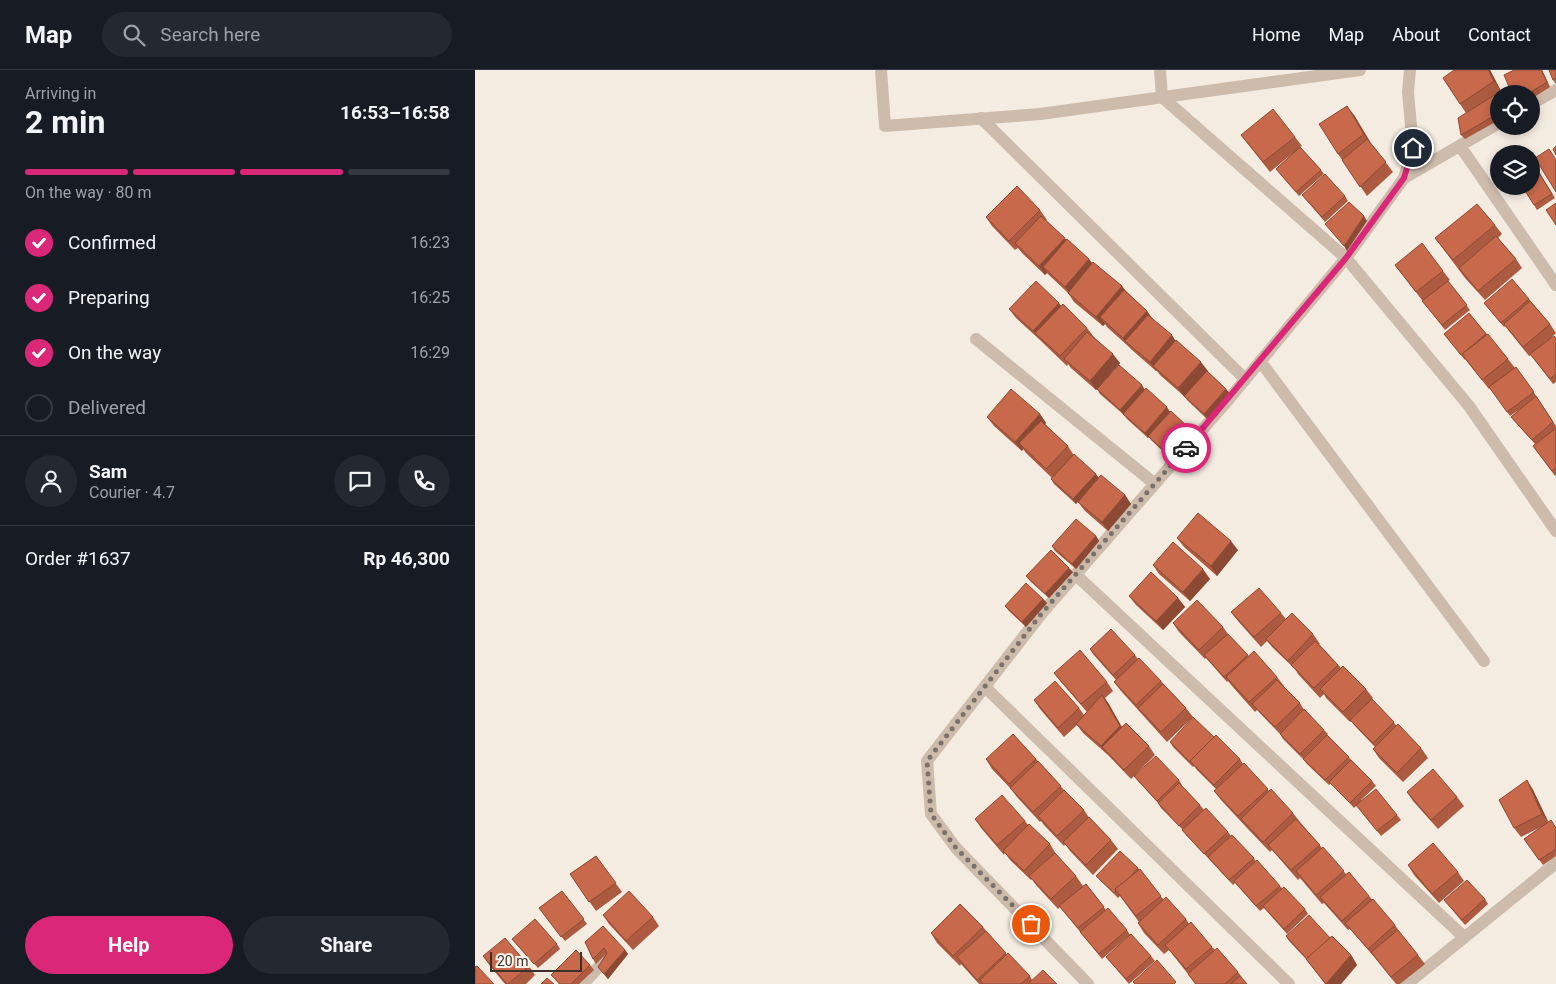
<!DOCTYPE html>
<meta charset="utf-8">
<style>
:root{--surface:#171b24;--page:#242831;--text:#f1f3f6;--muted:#9ea1a6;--line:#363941;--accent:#db2777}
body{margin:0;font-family:Roboto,sans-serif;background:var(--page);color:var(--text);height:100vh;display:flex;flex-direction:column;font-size:19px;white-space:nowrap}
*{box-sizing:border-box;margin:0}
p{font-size:16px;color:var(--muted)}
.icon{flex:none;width:28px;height:28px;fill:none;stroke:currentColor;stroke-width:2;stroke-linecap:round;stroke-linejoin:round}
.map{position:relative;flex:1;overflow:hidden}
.side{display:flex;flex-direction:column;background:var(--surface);width:475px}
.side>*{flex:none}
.fabs{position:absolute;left:1015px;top:15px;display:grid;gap:10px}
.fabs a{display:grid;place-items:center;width:50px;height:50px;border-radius:50%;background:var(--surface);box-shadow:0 2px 8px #0003;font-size:25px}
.scale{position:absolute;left:15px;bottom:12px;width:92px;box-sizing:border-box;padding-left:5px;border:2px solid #3b302b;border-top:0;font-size:14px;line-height:18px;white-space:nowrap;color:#3b302b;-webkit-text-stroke:4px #fbf5ee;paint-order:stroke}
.pin{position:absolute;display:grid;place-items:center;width:42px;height:42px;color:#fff;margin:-21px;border:2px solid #fff;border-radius:50%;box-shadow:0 1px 5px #0007}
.courier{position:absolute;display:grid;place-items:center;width:50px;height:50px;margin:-25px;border:4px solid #db2777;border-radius:50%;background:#fff;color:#222;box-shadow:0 1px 6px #0007}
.summary em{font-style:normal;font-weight:700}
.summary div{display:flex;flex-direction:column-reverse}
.summary{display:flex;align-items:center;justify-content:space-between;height:85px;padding:0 25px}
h1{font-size:32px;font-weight:700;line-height:38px}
.bar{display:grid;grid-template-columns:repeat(4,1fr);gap:8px 5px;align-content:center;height:60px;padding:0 25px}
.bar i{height:6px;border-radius:4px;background:var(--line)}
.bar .selected{background:var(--accent)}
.bar p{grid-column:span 4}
.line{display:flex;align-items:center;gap:12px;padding:0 25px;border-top:1px solid var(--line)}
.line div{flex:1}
.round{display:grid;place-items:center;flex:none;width:52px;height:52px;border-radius:26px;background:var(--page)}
ol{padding:0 25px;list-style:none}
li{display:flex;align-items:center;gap:15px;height:55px}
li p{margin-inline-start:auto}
li .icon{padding:5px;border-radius:50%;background:var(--accent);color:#fff;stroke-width:4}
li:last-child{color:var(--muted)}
li i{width:28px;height:28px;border:2px solid var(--line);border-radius:50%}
.button{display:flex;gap:10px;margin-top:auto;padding:10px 25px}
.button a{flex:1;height:58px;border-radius:30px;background:var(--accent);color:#fff;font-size:20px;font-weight:700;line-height:58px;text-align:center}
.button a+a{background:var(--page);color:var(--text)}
header{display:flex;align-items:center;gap:30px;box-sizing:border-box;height:70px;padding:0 25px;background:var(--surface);border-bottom:1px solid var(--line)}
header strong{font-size:24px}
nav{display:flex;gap:28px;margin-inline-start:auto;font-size:18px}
.search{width:350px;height:45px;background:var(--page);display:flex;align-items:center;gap:12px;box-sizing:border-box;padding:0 18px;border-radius:28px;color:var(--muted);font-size:19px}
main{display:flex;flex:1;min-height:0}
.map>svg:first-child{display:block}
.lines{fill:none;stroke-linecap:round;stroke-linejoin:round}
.minor{stroke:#cdbbac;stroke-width:12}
.wall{fill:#ac5a40}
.shaded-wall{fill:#8c4a34}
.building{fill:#c8694b;stroke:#8c4a34}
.done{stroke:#7c716b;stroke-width:5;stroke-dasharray:0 9}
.route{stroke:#db2777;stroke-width:6}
</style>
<header>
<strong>Map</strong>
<div class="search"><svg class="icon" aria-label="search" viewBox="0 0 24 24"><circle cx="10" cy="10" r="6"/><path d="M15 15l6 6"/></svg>Search here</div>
<nav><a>Home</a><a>Map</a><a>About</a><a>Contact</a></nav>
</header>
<main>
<section class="side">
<div class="summary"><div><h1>2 min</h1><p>Arriving in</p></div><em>16:53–16:58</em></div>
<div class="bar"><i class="selected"></i><i class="selected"></i><i class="selected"></i><i></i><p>On the way · 80 m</p></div>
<ol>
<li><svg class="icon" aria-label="check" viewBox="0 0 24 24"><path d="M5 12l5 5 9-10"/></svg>Confirmed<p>16:23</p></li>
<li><svg class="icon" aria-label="check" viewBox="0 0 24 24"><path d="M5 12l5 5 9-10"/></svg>Preparing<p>16:25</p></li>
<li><svg class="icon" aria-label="check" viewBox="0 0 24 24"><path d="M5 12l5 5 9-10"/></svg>On the way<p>16:29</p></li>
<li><i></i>Delivered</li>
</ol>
<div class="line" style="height:90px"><a class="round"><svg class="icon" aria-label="person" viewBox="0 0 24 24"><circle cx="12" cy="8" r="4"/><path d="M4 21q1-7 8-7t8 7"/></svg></a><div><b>Sam</b><p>Courier · 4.7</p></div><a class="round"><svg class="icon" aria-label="chat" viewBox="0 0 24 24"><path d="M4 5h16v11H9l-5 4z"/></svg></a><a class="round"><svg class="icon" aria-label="phone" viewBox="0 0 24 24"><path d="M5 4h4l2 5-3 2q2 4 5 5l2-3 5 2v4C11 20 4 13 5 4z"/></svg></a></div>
<div class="line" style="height:65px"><div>Order #1637</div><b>Rp 46,300</b></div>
<div class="button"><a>Help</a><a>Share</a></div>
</section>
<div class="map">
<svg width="1081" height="914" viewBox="0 0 1081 914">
<rect width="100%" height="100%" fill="#f4ebe1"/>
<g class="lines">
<!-- minor -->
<g class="minor">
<polyline points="406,0 410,56 565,44 885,0"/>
<polyline points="685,0 687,27 871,188 994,336 1081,461"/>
<polyline points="1056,34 1081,20"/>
<polyline points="506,48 770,309"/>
<polyline points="985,76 1081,215"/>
<polyline points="929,108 1024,53"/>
<polyline points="501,269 680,414"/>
<polyline points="785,291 1009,591"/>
<polyline points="601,505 989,867"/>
<polyline points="510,617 814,914"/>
<polyline points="108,914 130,890"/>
<polyline points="613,914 481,778 456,744 452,691 567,543 754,329 871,188 929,108 938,78 933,22 935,0"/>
<polyline points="932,914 1081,793"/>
</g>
</g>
<!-- wall -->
<g class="wall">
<polygon points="1015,0 1026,21 1024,24 1024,50 990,69 986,65 991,43 985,34"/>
<polygon points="1039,0 1067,0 1075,17 1056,29 1056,24 1037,24"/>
<polygon points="1081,0 1081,14 1078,10"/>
<polygon points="879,45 896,73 918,102 892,126 863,84"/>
<polygon points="766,65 820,67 827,76 825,77 846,100 849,104 824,126 801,99 818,83 795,102 773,74"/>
<polygon points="1063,100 1080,128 1062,140 1059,135"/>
<polygon points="827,125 870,126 873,131 850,152"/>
<polygon points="565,140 572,150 571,150 591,170 617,193 647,216 651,221 672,241 677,248 751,319 755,324 732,349 712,330 710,327 685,305 682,301 681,301 657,280 654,277 632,257 630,254 628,256 599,232 593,223 575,206 572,203 570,205 547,183 543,178 540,180 517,156 511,147"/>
<polygon points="1020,155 1027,164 1023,168 1041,189 1047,198 1010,230 990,208 960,168"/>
<polygon points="920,195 968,201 975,210 973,211 995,240 970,260"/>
<polygon points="1054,229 1075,254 1081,263 1074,270 1081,268 1081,312 1078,314 1056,285 1054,286 1030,256 1029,257 1009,233"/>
<polygon points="586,236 612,258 619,267 645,293 628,312 670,320 715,359 718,364 695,388 676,370 674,367 673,368 652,349 648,344 625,324 622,319 621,320 596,298 593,294 592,296 567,272 565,270 541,248 534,239"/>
<polygon points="994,243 1033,289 1040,298 1041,297 1062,327 1081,356 1081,405 1080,406 1058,376 1060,374 1036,347 1047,338 1035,346 1015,318 1014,319 990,289 990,290 969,264"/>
<polygon points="565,344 571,353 570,354 593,376 598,384 624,408 650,425 656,434 633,461 610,441 603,432 605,429 601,434 579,414 576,409 577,408 551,383 548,379 547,381 519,356 512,347"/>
<polygon points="621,466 624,471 601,499 580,481 577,476"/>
<polygon points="702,468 763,480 742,506 709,477"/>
<polygon points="678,495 735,509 715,531 684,504"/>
<polygon points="598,502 574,528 555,511 551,506"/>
<polygon points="654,526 703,528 710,537 688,560 661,535"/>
<polygon points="568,529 572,533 551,557 534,541 530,536"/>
<polygon points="756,542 806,543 811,549 838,564 845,574 844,574 866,598 891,619 898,628 897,629 921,655 946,678 953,688 928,712 904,688 898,679 900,677 879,655 876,651 875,652 851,628 849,624 845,628 823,604 820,599 798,578 792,571 786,577 763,551"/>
<polygon points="698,553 748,557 753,564 773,586 802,607 809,616 808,617 825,633 829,640 853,664 852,665 897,711 901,716 886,730 922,745 926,750 906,766 882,735 879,738 856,713 854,715 832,694 828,689 808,669 805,664 782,640 780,642 757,616 753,611 752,612 731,588 730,589 704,562"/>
<polygon points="615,579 660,585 663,589 686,611 711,638 718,647 692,672 646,621 639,612 641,610 618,584"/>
<polygon points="579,603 632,612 638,621 630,628 647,657 674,676 680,685 656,709 633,685 608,663 602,655 589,667 565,639 559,630 604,638 609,645 612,642 586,612"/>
<polygon points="739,667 765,689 768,694 794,721 818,743 825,752 847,778 871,804 894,826 920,855 926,864 943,885 950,894 925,914 921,914 900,888 875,859 873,860 849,833 847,834 825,808 823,810 797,780 795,782 772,758 746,730 739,721 741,719 722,700 719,696 718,697 698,677 695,672"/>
<polygon points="511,689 561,689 589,720 609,740 615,749 636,770 643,779 618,805 595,781 590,774 589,776 569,755 566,751 565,752 542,727 536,719 517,699"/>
<polygon points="659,706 704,710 707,715 707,716 725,735 729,740 753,762 756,766 779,788 781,792 807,818 830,839 833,844 812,864 789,838 785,841 760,813 758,815 733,788 711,765 708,760 686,738 683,733 663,711"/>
<polygon points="1052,710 1058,720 1073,752 1081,758 1081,786 1068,795 1049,769 1066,757 1046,767 1039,758"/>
<polygon points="932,722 982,727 989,736 963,759 938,731"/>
<polygon points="500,749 550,751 553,755 575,774 581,784 601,806 608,816 611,814 631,840 652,860 655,865 627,889 585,837 583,839 561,815 557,809 556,810 535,790 530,783 529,785 506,758"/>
<polygon points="121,786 147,822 121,841 95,804"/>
<polygon points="933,795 983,802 989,811 964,833 939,805"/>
<polygon points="663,798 688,829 711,849 714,854 740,880 763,902 772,914 720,914 713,904 694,880 689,884 669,863 663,853 664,852 645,826 643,828 621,806"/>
<polygon points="87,821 112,854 90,871 64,838"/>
<polygon points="1010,829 1013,834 990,855 969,830"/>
<polygon points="128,845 178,847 184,856 158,880 134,854"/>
<polygon points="508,857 532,885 555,906 557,910 582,914 504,914 486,894 485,896 462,873 456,863"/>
<polygon points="811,866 855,868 876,885 882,895 866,914 850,914 831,889 814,871"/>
<polygon points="37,869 82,874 85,879 63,898"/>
<polygon points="110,872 150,880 153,884 133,909 123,897 131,884 121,894 118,889"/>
<polygon points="8,886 54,896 60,905 51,914 30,914 15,896"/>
<polygon points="676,886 680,891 654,914 631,887"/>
<polygon points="115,895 119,900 104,914 84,914 76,905"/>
</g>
<!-- shaded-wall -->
<g class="shaded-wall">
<polygon points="1013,0 1015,0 1026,21 1019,11"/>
<polygon points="1066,0 1067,0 1075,17 1072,12"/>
<polygon points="872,36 879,45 896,74 889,64"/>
<polygon points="889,146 892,151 872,181 869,176"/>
<polygon points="590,168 596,178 568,197 572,203 570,205 564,196"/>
<polygon points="614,189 621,198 597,226 590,217"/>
<polygon points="647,216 653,225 625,247 630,254 628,256 621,247"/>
<polygon points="584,233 591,242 560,263 565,270 558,261"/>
<polygon points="672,241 678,250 650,271 654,277 648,268"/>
<polygon points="697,265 703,275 678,296 682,301 681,301 675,292"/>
<polygon points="638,284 645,293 621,320 615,311"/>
<polygon points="726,292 733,301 710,327 709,326 710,328 703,318"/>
<polygon points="667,315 670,320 648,344 645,340"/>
<polygon points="751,319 755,324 732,349 729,344"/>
<polygon points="692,337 695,342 673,368 670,363"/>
<polygon points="565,344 571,353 549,378 544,373 548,379 547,381 540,372"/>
<polygon points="621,404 624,408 601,434 598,429"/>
<polygon points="650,425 656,434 633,461 627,452"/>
<polygon points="621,466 624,471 601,499 597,494"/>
<polygon points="756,471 763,480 742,506 736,496"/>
<polygon points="594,498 598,502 574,528 570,524"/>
<polygon points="728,499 735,509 715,531 708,522"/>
<polygon points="703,528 710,537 688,560 681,551"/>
<polygon points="568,529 572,533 551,557 547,552"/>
<polygon points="627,625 634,634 651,665 627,677 632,686 626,676"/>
<polygon points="1052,710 1058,720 1074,753 1067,744"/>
<polygon points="150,880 153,884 133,909 129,904"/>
<polygon points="876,885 882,895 866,914 851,914"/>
</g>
<!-- building -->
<g class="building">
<polygon points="979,0 1013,0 1019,11 985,34 968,8"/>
<polygon points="1039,0 1066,0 1072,12 1053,24 1037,24 1029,5"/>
<polygon points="1074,0 1081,0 1081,8 1078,10"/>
<polygon points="1029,19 1032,24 1024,24 1024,43 986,65 983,48"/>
<polygon points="872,36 889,64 863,84 844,54"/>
<polygon points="798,39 820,67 788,92 766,65"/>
<polygon points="892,69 911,92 885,117 867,90"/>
<polygon points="1081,76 1081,85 1078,79"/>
<polygon points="825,77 846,100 821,122 801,99"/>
<polygon points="1074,79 1081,90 1081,122 1060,88"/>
<polygon points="1059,95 1077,124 1059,135 1047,116 1056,116 1056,97"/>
<polygon points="850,104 870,126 847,147 827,125"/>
<polygon points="542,116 565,140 534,171 511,147"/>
<polygon points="874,132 889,146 869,176 850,154"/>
<polygon points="1081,133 1081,155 1071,140"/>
<polygon points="1002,134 1020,155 978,190 960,168"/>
<polygon points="566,146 590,168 564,196 540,173"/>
<polygon points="1021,166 1041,189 1003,221 984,198"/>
<polygon points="592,169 614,189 590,217 568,197"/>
<polygon points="947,173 968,201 941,222 920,195"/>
<polygon points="618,192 647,216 621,247 593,223"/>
<polygon points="1037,209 1054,229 1026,253 1009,233"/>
<polygon points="561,211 584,233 558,261 534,239"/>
<polygon points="973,211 992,235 967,255 947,231"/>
<polygon points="649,220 672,241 648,268 625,247"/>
<polygon points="1055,231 1075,254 1048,277 1029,254"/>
<polygon points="588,234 612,258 585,286 560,263"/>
<polygon points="994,243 1011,264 986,285 969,264"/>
<polygon points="673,245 697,265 675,292 650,271"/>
<polygon points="612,262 638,284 615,311 589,289"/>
<polygon points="1013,264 1033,289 1007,310 987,284"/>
<polygon points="1079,266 1081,268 1081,304 1075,309 1055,284"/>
<polygon points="701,270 726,292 703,318 678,296"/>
<polygon points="644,295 667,315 645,340 622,319"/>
<polygon points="1041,297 1059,322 1032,342 1014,317"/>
<polygon points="732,301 751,319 729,344 709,326"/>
<polygon points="671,318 692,337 670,363 648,344"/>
<polygon points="536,319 565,344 540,372 512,347"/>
<polygon points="1061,326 1078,352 1057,370 1036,347"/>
<polygon points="696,341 715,359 691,383 673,366"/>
<polygon points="566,351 593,376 571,399 544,373"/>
<polygon points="1081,358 1081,398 1077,401 1058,376"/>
<polygon points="599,384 621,404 598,429 576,409"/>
<polygon points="626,405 650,425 627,452 603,432"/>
<polygon points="723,443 756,471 736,496 702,468"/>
<polygon points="601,449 621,466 597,494 577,476"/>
<polygon points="698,472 728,499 708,522 678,495"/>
<polygon points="576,480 594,498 570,524 551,506"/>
<polygon points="676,502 703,528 681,551 654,526"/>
<polygon points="551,513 568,529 547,552 530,536"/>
<polygon points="784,518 806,543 779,567 756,542"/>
<polygon points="722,530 748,557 724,580 698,553"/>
<polygon points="817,543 838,564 813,591 791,569"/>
<polygon points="636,559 660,585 638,605 615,579"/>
<polygon points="753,564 773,585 749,607 729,585"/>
<polygon points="840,571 863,595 839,618 816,595"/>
<polygon points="605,580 632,612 606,634 579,603"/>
<polygon points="779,581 802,607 774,632 751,607"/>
<polygon points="664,588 686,611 661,635 639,612"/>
<polygon points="868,596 891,619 868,642 845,619"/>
<polygon points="802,610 825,633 800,657 777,634"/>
<polygon points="580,611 604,638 583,658 559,630"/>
<polygon points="688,614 711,638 686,662 663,638"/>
<polygon points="627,625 645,656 626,676 601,654"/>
<polygon points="897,629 919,652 898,673 875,650"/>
<polygon points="829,639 849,660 825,684 805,664"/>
<polygon points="718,647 739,667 715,691 715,692 695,672"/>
<polygon points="651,653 674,676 649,700 627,677"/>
<polygon points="923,654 946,678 922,703 898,679"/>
<polygon points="538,664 561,689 534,714 511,689"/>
<polygon points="741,665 765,689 739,715 715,691"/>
<polygon points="852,665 874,687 850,710 828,689"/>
<polygon points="681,686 704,710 682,731 659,706"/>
<polygon points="876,690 897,711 875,733 854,712"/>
<polygon points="563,691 586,716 558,742 535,718"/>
<polygon points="769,693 793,719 763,746 739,721"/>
<polygon points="958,699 982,727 956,750 932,722"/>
<polygon points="1052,710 1067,744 1039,758 1024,730"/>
<polygon points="704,713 725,735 704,756 683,733"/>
<polygon points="796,719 818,743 788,772 766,749"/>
<polygon points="901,719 922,745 902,761 881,735"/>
<polygon points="589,720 609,740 582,766 563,746"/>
<polygon points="527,725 550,751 522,775 500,749"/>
<polygon points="731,738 753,762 729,784 707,760"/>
<polygon points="614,747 636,770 611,795 588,772"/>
<polygon points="821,749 845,775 816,800 793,775"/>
<polygon points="1076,750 1081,758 1081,779 1064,790 1049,769"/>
<polygon points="554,754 575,774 549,801 528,781"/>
<polygon points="757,765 779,788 754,810 733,787"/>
<polygon points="958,773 983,802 957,824 933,795"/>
<polygon points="848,777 869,801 841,825 821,801"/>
<polygon points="645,781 663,798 653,809 640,819 641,821 639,823 621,806"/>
<polygon points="580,783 601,806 576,829 554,806"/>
<polygon points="121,786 141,813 114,832 95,804"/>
<polygon points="782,790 805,816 781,836 759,811"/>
<polygon points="665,799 686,826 661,846 640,819"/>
<polygon points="874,802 894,826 867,851 845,827"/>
<polygon points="992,810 1010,829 987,850 969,830"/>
<polygon points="611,814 629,837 603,858 584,836"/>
<polygon points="809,817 830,839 809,859 788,836"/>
<polygon points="87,821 109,849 86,867 64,838"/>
<polygon points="154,821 178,847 151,871 128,845"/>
<polygon points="691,827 711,849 683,875 663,853"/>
<polygon points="898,829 920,855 893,879 870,853"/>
<polygon points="485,834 508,857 478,886 456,863"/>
<polygon points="633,838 652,860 624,884 605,862"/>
<polygon points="834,845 855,868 832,889 811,866"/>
<polygon points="60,849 82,874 59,894 37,869"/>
<polygon points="716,852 737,877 711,899 690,875"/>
<polygon points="128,856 150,880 129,904 123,897 132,883 129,878 118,889 110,872"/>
<polygon points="923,860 943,885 916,907 896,882"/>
<polygon points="511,861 531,883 502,910 482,887"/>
<polygon points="656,864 676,886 651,909 631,887"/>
<polygon points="857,866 876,885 851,914 831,889"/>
<polygon points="30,868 54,896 33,914 32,914 8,886"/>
<polygon points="742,878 763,902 750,914 721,914 713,904"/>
<polygon points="101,880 115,895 96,914 85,914 76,905"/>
<polygon points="533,883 555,906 546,914 508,914 505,910"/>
<polygon points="682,890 701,912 699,914 660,914 658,912"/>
<polygon points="2,896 19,914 0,914 0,897"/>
<polygon points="568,900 582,914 553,914"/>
<polygon points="765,906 772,914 756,914"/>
<polygon points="72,908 79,914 66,914"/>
</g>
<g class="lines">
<!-- done -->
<polyline class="done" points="556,854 481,778 456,744 452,691 567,543 711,378"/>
<!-- route -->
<polyline class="route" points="711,378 871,188 929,108 938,78"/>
</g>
</svg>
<div class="fabs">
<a><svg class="icon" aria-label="locate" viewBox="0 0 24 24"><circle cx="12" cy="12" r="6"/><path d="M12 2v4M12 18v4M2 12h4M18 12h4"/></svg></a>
<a><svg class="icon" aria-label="layers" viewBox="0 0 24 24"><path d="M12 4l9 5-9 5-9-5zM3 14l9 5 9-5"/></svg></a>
</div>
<div class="scale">20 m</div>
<div class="pin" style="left:556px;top:854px;background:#ea580c"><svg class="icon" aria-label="bag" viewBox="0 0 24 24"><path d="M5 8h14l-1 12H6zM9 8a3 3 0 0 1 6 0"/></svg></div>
<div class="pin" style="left:938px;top:78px;background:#1f2937"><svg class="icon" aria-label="home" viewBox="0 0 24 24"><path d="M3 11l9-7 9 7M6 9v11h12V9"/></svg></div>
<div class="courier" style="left:711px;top:378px"><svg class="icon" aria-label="car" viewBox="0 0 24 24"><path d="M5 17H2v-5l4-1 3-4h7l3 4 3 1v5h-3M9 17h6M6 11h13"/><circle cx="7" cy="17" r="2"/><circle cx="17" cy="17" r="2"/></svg></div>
</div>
</main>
